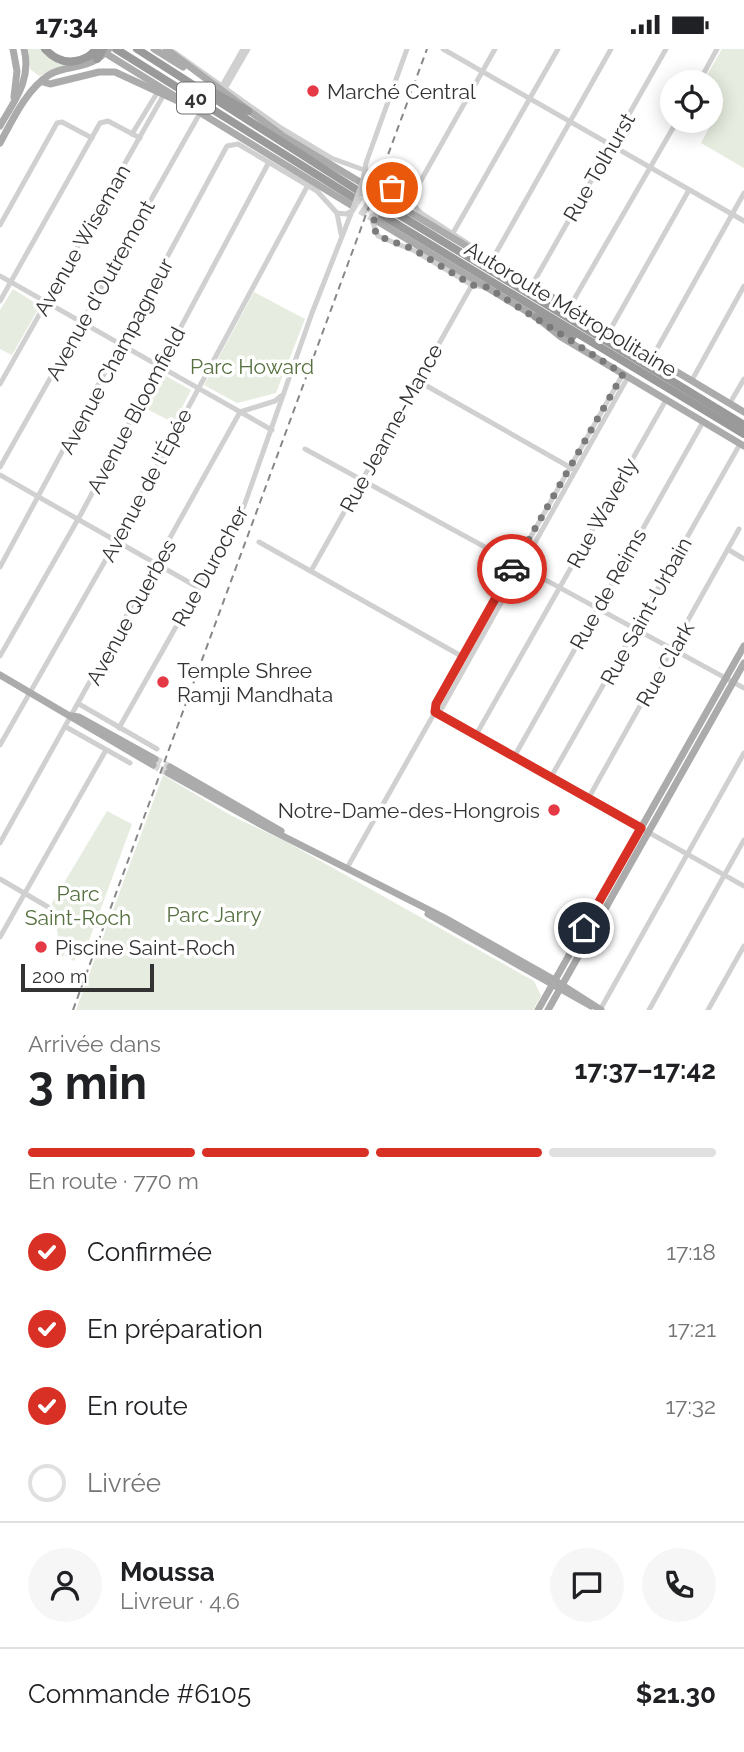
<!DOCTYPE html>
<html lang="fr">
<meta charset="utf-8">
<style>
:root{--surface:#fff;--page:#f6f6f6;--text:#202124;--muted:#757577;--line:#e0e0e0;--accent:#d93025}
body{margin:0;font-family:Raleway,sans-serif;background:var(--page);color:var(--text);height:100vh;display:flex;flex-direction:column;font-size:26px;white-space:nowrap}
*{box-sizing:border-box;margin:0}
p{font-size:23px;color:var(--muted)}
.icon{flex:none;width:38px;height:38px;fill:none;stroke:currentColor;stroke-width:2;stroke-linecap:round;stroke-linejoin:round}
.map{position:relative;height:961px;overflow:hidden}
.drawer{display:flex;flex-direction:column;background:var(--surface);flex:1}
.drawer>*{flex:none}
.controls{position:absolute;left:660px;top:21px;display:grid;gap:14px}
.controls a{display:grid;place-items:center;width:63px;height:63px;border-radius:50%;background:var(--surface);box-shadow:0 4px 18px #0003;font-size:35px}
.scale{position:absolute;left:21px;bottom:18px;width:133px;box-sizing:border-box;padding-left:7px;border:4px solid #333;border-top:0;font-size:19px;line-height:24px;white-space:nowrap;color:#333;-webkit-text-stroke:5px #fff;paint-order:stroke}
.pin{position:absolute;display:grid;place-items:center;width:60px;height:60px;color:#fff;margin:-30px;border:4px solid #fff;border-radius:50%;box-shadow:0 2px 7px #0007}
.courier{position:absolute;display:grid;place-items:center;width:70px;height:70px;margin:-35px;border:5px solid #d93025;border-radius:50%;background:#fff;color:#222;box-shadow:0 2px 9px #0007}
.summary em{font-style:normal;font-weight:700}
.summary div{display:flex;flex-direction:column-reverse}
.summary{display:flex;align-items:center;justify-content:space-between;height:119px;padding:0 28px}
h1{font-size:46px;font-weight:700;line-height:52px}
.bar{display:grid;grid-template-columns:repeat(4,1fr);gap:10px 7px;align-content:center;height:84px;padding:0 28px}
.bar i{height:9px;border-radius:5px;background:var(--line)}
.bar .selected{background:var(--accent)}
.bar p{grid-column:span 4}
.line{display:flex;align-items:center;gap:18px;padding:0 28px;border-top:2px solid var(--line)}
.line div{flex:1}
.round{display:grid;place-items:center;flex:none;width:74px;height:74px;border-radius:37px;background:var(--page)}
ol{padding:0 28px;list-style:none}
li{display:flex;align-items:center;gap:21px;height:77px}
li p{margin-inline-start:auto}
li .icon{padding:7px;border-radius:50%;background:var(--accent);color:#fff;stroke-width:4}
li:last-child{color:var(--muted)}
li i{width:38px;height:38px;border:4px solid var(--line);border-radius:50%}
.status{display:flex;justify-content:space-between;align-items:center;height:49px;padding:0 35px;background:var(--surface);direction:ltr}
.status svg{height:19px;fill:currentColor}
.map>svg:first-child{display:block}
.green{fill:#e6ecdf}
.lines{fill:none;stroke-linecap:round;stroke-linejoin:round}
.major-tunnel{stroke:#d6d6d6;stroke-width:7;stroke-dasharray:7 3.5;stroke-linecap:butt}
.highway-tunnel{stroke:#d6d6d6;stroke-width:8;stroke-dasharray:8 4;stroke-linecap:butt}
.minor{stroke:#d0d0d0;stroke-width:5}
.major{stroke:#ababab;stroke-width:7}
.highway{stroke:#9a9a9a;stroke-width:8}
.rail{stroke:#888;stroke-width:2;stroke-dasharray:7 5;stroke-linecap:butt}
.minor-bridge{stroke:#d0d0d0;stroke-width:5}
.major-bridge{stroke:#ababab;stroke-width:7}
.highway-bridge{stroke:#9a9a9a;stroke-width:8}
.done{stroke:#7a7a7a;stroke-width:7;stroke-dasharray:0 12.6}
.route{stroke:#d93025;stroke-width:9}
.poi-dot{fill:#e63946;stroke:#fff;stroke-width:2.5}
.labels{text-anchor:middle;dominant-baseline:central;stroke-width:7;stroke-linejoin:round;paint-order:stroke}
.shield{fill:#fff;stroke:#707070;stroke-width:2}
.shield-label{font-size:19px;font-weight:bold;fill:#333}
.poi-label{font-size:21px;fill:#333;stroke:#fff;text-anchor:start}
.street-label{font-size:21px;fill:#333;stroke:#fff}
.park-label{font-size:21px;fill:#56703f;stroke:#fff}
</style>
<div class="status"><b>17:34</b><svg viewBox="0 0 49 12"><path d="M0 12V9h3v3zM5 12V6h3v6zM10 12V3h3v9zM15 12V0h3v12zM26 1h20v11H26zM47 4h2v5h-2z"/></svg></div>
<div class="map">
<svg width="744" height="961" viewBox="0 0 744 961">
<rect width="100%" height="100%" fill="#fff"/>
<!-- green -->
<g class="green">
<polygon points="28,0 41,0 49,8 71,16 39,27 30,20"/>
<polygon points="722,0 744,0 744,119 701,94 724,50 711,42 710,33 703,33"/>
<polygon points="13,240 40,257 12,306 0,300 0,261"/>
<polygon points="254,243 305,270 276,344 237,354 204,336"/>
<polygon points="162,325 191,341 174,374 143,358"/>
<polygon points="163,726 232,767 285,792 534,932 541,947 533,961 76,961"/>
<polygon points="107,762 132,775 87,897 73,890 83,896 74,912 65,907 69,897 62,909 52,854"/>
</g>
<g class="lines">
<!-- major-tunnel -->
<g class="major-tunnel">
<polyline points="360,133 386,149"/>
<polyline points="351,156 377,172"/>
<polyline points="155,710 170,718"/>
<polyline points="153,716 168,724"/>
</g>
<!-- highway-tunnel -->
<g class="highway-tunnel">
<polyline points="357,141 383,156"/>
<polyline points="354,149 380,165"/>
</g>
<!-- minor -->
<g class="minor">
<polyline points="443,0 744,172"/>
<polyline points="174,3 281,79 331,109 367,122"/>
<polyline points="699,33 717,0"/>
<polyline points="223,35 243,0"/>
<polyline points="226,38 248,0"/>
<polyline points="132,85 157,44"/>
<polyline points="363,131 366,114 407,0"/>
<polyline points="385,144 391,139 401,143 421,164 481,203"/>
<polyline points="406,149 415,142 495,0"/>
<polyline points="337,164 341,185"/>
<polyline points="373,174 378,187 415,202 472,236 484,238"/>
<polyline points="0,176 57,74 62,73 92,89"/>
<polyline points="453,184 558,0"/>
<polyline points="489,209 492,211 611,0"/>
<polyline points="0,227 272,381"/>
<polyline points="532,236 666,0"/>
<polyline points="0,252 100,74 108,72 140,89"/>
<polyline points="569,259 677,72"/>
<polyline points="610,281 689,141"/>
<polyline points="653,307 744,144"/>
<polyline points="692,331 744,237"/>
<polyline points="418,332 573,420"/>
<polyline points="0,335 163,47"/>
<polyline points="730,354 744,330"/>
<polyline points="305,400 744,639"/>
<polyline points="0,418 200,64"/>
<polyline points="0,426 199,539"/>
<polyline points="259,493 463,608"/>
<polyline points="729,501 744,510"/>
<polyline points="0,518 227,97 238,95 317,142 337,164 346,165 352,162"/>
<polyline points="311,522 472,236"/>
<polyline points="0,607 81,465 269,113"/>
<polyline points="79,655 157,700"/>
<polyline points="435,663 442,659 628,328"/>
<polyline points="435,663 744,837"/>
<polyline points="66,678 130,714"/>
<polyline points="119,679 244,457 312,264 352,162"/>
<polyline points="476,686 666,351"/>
<polyline points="0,696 117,491 308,136"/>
<polyline points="514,708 703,373"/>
<polyline points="551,728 740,395"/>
<polyline points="588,750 739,480"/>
<polyline points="0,794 240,363 275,352 281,347"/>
<polyline points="347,819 435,663 436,655 623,325"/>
<polyline points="0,830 48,858"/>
<polyline points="0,888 106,701"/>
<polyline points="600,961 744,704"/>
<polyline points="649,961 744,791"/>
<polyline points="708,961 744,897"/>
</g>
<!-- major -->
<g class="major">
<polyline points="13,0 17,22 14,48"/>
<polyline points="154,0 183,18"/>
<polyline points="166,0 283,87 360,133"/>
<polyline points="102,2 181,51"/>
<polyline points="43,33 50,35 99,23 115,23 191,58 351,156"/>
<path d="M0,77C14,52 32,31 24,0"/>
<path d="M0,94C13,70 26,41 49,26C63,17 82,20 97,10"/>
<polyline points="386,149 744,363"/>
<polyline points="377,172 536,268 561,288 744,397"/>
<polyline points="0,626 153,716"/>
<polyline points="72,667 79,668 155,710"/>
<polyline points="170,718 281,782"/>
<polyline points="168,724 269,780 443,868 551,929 601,961"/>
<polyline points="428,865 591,957"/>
<polyline points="538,961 744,597"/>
<polyline points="548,961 744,614"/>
</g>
<!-- highway -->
<g class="highway">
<path d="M45,0C58,14 73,16 89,7"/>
<polyline points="116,0 354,149"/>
<polyline points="137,0 357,141"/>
<polyline points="207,40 248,62"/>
<polyline points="383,156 744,376"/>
<polyline points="380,165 744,385"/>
<polyline points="536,268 573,287"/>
<polyline points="598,276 628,301"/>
</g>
<!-- rail -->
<polyline class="rail" points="73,961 427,0"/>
<!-- minor-bridge -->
<g class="minor-bridge">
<polyline points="352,162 363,131"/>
<polyline points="373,174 385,144"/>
</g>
<!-- major-bridge -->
<polyline class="major-bridge" points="98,10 109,0"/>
<!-- highway-bridge -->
<g class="highway-bridge">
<polyline points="89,7 97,0"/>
<polyline points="97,10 103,0"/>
</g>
</g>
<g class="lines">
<!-- done -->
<polyline class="done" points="392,139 385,144 372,176 378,187 413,200 472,236 487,238 623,325 512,520"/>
<!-- route -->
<polyline class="route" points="512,520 436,655 435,663 641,779 584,879"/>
</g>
<!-- markers -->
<g class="poi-dot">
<circle cx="313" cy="42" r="7"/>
<circle cx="163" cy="633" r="7"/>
<circle cx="554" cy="761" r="7"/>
<circle cx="41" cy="898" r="7"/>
</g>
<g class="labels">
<!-- shield labels -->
<rect class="shield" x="177" y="33.5" width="38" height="31" rx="5"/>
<g class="shield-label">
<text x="196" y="49">40</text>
</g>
<!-- poi labels -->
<g class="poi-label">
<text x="327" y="42">Marché Central</text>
<text x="177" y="621">Temple Shree<tspan x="177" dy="24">Ramji Mandhata</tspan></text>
<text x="540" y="761" text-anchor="end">Notre-Dame-des-Hongrois</text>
<text x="55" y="898">Piscine Saint-Roch</text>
</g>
<!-- street labels -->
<g class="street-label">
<text transform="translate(599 118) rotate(-60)">Rue Tolhurst</text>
<text transform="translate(82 191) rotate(-60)">Avenue Wiseman</text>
<text transform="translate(100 241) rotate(-61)">Avenue d'Outremont</text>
<text transform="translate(571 260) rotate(31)">Autoroute Métropolitaine</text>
<text transform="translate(116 307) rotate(-62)">Avenue Champagneur</text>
<text transform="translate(136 361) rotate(-62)">Avenue Bloomfield</text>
<text transform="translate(391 379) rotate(-61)">Rue Jeanne-Mance</text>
<text transform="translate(146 436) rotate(-62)">Avenue de l'Épée</text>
<text transform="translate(602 464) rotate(-61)">Rue Waverly</text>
<text transform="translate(210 517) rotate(-61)">Rue Durocher</text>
<text transform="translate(608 540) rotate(-61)">Rue de Reims</text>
<text transform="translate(646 562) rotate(-61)">Rue Saint-Urbain</text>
<text transform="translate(131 563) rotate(-61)">Avenue Querbes</text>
<text transform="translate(665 615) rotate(-60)">Rue Clark</text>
</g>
<!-- park labels -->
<g class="park-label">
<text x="252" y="317">Parc Howard</text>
<text x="78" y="844">Parc<tspan x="78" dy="24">Saint-Roch</tspan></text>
<text x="214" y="865">Parc Jarry</text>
</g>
</g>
</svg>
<div class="controls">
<a><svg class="icon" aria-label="locate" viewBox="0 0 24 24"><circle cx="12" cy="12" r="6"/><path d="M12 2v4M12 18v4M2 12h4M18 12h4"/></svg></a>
</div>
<div class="scale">200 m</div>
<div class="pin" style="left:392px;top:139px;background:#ea580c"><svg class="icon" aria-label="bag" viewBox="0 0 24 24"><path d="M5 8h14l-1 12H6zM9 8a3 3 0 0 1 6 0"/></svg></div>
<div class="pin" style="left:584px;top:879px;background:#1f2937"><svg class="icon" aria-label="home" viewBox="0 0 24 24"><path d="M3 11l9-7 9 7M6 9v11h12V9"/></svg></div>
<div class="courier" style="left:512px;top:520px"><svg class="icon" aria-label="car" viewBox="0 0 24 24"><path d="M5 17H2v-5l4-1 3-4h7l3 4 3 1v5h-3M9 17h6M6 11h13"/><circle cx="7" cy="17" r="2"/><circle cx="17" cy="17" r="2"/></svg></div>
</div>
<section class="drawer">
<div class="summary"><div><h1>3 min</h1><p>Arrivée dans</p></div><em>17:37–17:42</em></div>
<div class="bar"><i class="selected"></i><i class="selected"></i><i class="selected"></i><i></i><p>En route · 770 m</p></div>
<ol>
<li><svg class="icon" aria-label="check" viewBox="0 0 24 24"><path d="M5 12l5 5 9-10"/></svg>Confirmée<p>17:18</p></li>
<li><svg class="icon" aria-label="check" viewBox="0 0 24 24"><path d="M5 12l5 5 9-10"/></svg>En préparation<p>17:21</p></li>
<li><svg class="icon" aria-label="check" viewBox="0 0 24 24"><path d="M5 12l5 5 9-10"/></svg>En route<p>17:32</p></li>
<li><i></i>Livrée</li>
</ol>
<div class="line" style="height:126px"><a class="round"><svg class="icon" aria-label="person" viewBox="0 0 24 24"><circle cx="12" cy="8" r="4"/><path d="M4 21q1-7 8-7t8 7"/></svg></a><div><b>Moussa</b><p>Livreur · 4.6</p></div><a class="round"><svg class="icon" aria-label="chat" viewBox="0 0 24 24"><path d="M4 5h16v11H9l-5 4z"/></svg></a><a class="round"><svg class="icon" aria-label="phone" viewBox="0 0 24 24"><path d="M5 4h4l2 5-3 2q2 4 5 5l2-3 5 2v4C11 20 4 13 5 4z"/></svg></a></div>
<div class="line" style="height:91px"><div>Commande #6105</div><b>$21.30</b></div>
</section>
